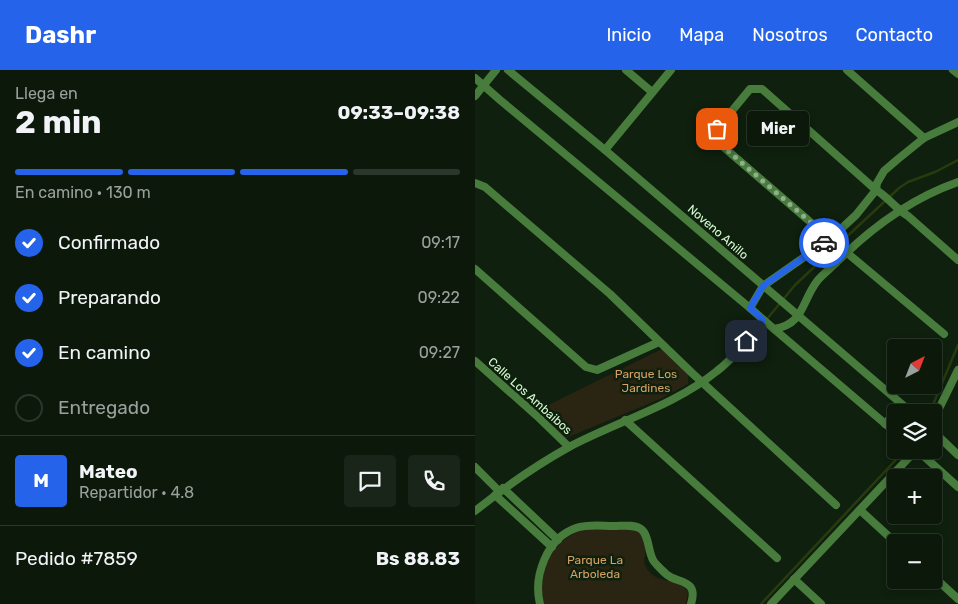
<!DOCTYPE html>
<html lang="es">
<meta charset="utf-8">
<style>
:root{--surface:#0b180a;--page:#192518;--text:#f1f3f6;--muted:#9aa09c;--line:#2b372b;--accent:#2563eb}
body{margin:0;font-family:Rubik,sans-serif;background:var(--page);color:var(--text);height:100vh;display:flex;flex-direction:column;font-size:19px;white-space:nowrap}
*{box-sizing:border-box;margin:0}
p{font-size:16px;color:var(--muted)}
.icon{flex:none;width:28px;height:28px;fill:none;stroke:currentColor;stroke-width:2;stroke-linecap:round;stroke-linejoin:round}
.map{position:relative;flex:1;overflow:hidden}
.panel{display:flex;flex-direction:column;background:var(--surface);width:475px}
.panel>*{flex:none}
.needle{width:32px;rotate:42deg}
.buttons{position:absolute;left:412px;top:269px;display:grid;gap:10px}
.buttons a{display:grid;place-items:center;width:55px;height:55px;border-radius:5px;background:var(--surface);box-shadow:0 2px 8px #0003,0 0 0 1px var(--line);font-size:25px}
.pin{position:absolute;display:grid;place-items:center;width:42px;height:42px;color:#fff;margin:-21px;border-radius:10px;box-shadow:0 2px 8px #0006}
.courier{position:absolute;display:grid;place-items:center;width:50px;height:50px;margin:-25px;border:4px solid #2563eb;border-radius:50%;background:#fff;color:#222;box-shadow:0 1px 6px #0007}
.bubble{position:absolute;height:35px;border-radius:5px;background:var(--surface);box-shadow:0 2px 8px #0003,0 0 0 1px var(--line);font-size:16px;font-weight:700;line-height:35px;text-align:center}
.head em{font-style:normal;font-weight:700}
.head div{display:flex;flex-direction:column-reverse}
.head{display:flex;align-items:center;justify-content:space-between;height:85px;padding:0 15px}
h1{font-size:32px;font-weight:700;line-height:38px}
.bar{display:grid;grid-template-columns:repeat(4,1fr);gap:8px 5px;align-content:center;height:60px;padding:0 15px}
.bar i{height:6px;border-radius:4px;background:var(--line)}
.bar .selected{background:var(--accent)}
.bar p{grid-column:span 4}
.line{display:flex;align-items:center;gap:12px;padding:0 15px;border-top:1px solid var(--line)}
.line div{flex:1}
.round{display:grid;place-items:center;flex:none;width:52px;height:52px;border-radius:5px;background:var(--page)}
ol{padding:0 15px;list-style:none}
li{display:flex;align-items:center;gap:15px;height:55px}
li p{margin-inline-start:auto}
li .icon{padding:5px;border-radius:50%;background:var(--accent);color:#fff;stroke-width:4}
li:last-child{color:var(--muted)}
li i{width:28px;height:28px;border:2px solid var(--line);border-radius:50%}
header{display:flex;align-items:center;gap:30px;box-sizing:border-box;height:70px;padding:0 25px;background:var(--accent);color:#fff}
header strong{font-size:24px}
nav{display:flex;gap:28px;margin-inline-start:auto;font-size:18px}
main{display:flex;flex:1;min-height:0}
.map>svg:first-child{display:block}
.green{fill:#2a2412}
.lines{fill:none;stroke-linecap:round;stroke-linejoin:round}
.stream{stroke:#273b0d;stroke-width:2.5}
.minor{stroke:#487c3d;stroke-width:8}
.done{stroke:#90af8d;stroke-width:5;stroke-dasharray:0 9}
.route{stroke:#2563eb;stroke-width:6}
.labels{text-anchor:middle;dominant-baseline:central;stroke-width:5;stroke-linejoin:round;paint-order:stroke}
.street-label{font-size:12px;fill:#d5fcd1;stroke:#0f200e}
.park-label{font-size:12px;fill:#d7a162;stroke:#0f200e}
</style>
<header>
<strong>Dashr</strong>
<nav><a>Inicio</a><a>Mapa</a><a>Nosotros</a><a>Contacto</a></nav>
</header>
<main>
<section class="panel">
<div class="head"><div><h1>2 min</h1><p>Llega en</p></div><em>09:33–09:38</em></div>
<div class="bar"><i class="selected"></i><i class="selected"></i><i class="selected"></i><i></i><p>En camino · 130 m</p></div>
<ol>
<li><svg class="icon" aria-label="check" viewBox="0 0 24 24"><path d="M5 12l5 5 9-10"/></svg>Confirmado<p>09:17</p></li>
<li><svg class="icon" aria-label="check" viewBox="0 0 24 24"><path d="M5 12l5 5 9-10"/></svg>Preparando<p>09:22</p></li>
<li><svg class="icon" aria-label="check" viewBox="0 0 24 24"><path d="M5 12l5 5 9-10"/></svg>En camino<p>09:27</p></li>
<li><i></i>Entregado</li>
</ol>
<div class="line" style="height:90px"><b class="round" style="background:var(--accent);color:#fff">M</b><div><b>Mateo</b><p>Repartidor · 4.8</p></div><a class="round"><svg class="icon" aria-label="chat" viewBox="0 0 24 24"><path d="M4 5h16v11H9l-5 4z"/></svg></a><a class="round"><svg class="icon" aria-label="phone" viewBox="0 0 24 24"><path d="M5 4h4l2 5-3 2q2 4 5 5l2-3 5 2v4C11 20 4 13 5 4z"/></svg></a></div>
<div class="line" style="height:65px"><div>Pedido #7859</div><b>Bs 88.83</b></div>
</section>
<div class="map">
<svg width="483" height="534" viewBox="0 0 483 534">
<rect width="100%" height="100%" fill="#0f200e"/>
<!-- green -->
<g class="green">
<polygon points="187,279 213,304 213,314 185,329 91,368 61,341"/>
<path d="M116,459H157L166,463C168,468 170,473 171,478C171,485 167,491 171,497C181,516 204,506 213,522L211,534H69C61,502 80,462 116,459Z"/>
</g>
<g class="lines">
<!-- stream -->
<g class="stream">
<polyline points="292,249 320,215 424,118 433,112 460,102 483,90"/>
<polyline points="455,342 483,275"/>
<polyline points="286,534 430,380"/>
</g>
<!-- minor -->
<g class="minor">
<polyline points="33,0 130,80 436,342"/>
<polyline points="151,0 177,22"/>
<polyline points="372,0 449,68"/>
<polyline points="478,0 483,4"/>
<polyline points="0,8 25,30 275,238"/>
<polyline points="0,26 21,0"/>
<path d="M483,52L449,68L423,89L409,101L402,113L401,120L381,145L355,169L288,216L275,238L299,259C330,254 326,231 343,210C348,204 356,198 362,192C396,158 437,128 483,112"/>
<polyline points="130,80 196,0"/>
<polyline points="0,113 10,117 135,224 217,303 361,435"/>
<path d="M355,169L245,74L242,66V59L275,19H287L401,120C413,127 421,139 433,146L483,190"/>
<polyline points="371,182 469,264"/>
<polyline points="0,199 111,297 122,300 184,272"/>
<polyline points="299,259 421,363"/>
<polyline points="0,291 62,346 94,377"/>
<polyline points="459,349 483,300"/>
<polyline points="150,350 302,488"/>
<polyline points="410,354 427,335"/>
<polyline points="459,362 483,385"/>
<polyline points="442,380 483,417"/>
<polyline points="0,397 24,421"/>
<polyline points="28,418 83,470"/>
<polyline points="20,425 77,477"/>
<polyline points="385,440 421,473"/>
<path d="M0,441C30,417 60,396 94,377C143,351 199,336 242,301C260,287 274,268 288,250"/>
<polyline points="459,507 483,529"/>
<polyline points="319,509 346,534"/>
<path d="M65,534C58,506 72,468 101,458C113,454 127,456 139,456C147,456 159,454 166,459C174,465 173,481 178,490C181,495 187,500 191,504C202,514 224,508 216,534"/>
<polyline points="296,534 441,380"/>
</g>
</g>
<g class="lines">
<!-- done -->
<polyline class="done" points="242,59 242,66 245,74 355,169 349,173"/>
<!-- route -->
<polyline class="route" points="271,271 288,250 275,238 288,216 349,173"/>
</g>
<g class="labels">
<!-- street labels -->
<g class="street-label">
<text transform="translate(243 162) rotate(41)">Noveno Anillo</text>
<text transform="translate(55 326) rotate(42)">Calle Los Ambaibos</text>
</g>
<!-- park labels -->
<g class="park-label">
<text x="171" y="304">Parque Los<tspan x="171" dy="14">Jardines</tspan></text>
<text x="120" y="490">Parque La<tspan x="120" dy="14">Arboleda</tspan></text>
</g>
</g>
</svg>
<div class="buttons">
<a><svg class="needle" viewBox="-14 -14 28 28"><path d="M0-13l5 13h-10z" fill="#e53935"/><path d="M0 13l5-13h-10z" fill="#9aa09c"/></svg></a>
<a><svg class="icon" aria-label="layers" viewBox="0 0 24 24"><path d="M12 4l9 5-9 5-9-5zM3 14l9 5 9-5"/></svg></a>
<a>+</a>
<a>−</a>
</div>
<div class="pin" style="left:242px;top:59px;background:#ea580c"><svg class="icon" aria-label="bag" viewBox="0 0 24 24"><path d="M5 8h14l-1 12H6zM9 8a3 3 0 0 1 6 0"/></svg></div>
<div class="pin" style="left:271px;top:271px;background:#1f2937"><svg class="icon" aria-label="home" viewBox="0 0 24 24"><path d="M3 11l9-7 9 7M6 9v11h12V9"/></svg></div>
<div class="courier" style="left:349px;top:173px"><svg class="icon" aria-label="car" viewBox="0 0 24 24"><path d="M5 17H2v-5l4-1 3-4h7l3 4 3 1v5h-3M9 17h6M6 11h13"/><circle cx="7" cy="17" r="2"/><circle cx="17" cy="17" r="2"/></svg></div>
<div class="bubble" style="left:272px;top:41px;width:62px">Mier</div>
</div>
</main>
